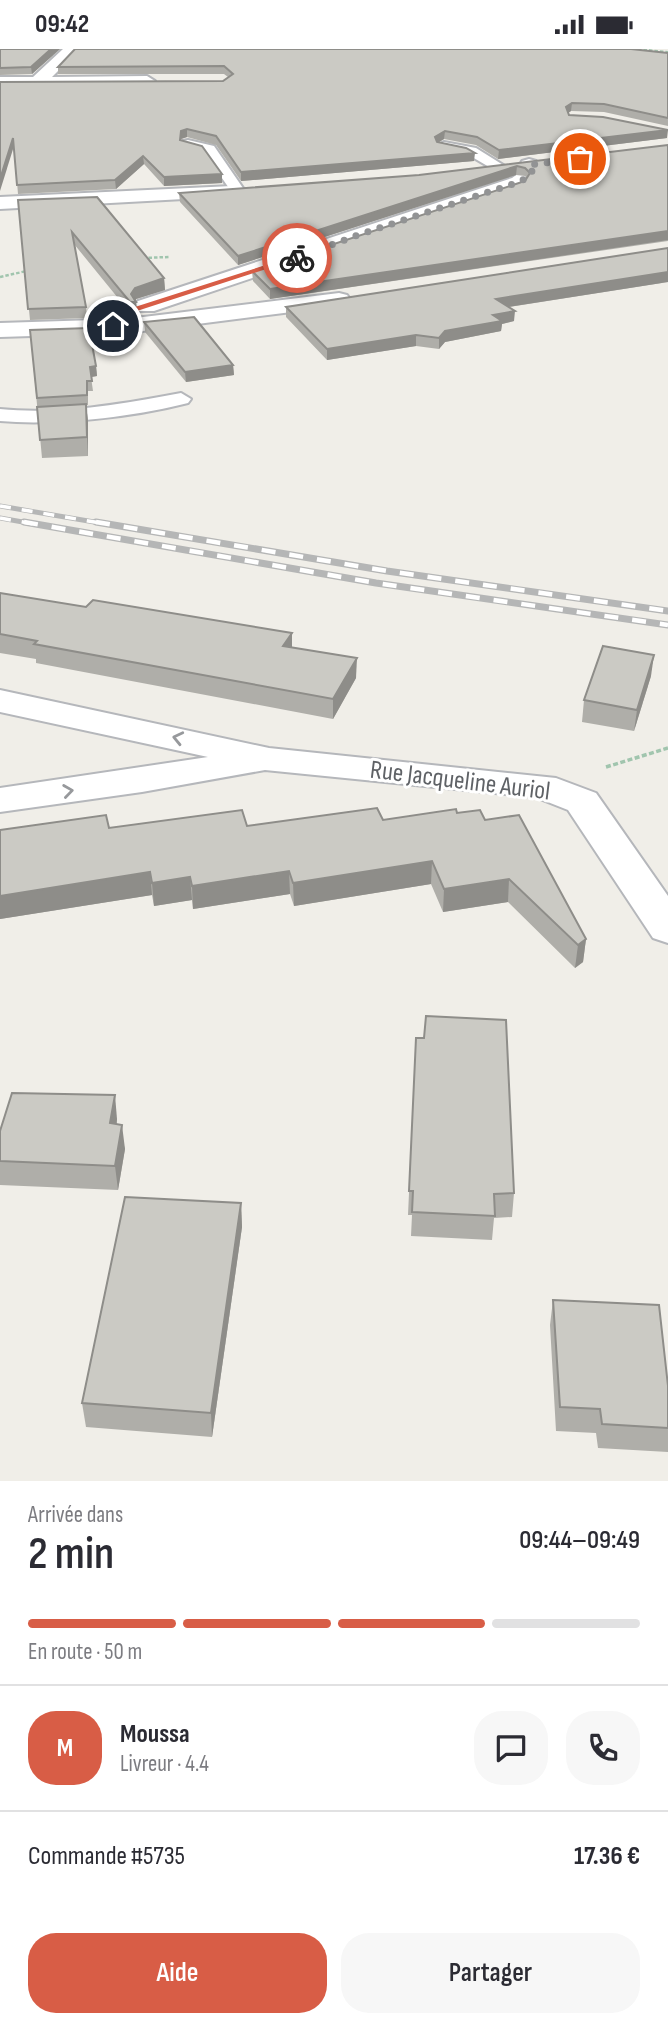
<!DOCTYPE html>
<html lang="fr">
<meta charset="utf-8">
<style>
:root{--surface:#fff;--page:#f7f7f7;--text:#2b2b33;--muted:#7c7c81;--line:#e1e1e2;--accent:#d85d46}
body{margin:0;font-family:"Sofia Sans Condensed",sans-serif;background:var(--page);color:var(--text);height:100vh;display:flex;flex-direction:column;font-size:26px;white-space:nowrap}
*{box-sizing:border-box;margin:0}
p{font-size:23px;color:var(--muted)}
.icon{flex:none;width:38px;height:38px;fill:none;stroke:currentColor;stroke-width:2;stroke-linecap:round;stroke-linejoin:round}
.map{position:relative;height:1432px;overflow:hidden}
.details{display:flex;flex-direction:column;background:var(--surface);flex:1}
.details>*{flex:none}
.pin{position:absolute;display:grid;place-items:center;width:60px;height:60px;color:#fff;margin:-30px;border:4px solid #fff;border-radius:50%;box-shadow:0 2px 7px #0007}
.courier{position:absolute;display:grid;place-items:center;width:70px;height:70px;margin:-35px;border:5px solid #d85d46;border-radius:50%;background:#fff;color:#222;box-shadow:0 2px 9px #0007}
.head em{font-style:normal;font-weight:600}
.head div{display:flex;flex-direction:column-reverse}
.head{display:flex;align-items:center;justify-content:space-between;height:119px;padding:0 28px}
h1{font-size:46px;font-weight:600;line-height:52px}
.bar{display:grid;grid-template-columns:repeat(4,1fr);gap:10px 7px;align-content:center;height:84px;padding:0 28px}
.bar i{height:9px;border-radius:5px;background:var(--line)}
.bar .selected{background:var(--accent)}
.bar p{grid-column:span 4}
.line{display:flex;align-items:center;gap:18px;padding:0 28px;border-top:2px solid var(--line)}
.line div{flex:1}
.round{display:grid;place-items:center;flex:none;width:74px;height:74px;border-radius:28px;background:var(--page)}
.action{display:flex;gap:14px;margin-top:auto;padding:14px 28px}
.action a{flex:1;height:80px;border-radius:28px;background:var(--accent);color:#fff;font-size:28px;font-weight:600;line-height:80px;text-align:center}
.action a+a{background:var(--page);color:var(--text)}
.status{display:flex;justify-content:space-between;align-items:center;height:49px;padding:0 35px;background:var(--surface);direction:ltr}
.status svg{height:19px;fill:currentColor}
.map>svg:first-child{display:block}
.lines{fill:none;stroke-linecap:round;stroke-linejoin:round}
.service-casing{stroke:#b5b7bb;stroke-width:4}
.minor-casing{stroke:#b5b7bb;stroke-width:4}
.path-far2{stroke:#a1c5ae;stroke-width:2;stroke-dasharray:3.5 2;stroke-linecap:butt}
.path-far1{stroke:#a1c5ae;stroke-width:2.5;stroke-dasharray:3.5 2;stroke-linecap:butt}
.path{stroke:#a1c5ae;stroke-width:3.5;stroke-dasharray:5 2.5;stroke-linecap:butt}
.service{fill:#fff;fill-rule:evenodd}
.minor{fill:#fff;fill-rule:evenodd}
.rail-far1-casing{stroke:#b5b6b6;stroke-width:5}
.rail-casing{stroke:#b5b6b6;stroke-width:7}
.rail-far1{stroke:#fff;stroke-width:3.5;stroke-dasharray:11;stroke-linecap:butt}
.rail{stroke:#fff;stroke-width:4.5;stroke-dasharray:14;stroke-linecap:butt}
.wall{fill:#afaea9}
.shaded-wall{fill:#8e8d89}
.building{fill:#cbcac4;stroke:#8e8d89;stroke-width:2}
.oneway{stroke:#97999c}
.route{fill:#d85d46}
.done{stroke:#929394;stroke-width:7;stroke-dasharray:0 12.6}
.labels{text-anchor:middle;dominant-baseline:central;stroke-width:6;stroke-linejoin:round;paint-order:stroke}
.street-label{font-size:26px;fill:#5f6266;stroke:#fff}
</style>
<div class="status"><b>09:42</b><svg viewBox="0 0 49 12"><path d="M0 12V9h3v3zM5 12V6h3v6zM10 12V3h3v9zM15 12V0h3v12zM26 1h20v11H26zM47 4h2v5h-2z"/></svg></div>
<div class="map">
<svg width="668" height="1432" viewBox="0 0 668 1432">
<rect width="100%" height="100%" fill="#f0eee8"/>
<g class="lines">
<defs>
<g id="service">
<polygon points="188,91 214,97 245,142 243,145 233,145 204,103 183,98 183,92"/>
<polygon points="444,93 476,99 508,119 501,123 496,122 467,105 439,100 437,97"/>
<path d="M181,344L191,350L188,354C134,368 55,377 0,372V360C59,366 123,355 181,344Z"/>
</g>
<g id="minor">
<polygon points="63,0 80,0 52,28 147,27 155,32 147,37 0,38 0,28 33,28"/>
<polygon points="529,110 536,112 542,122 535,132 526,137 154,262 138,262 134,257 138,252 512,129 522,122 520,116 522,112"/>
<polygon points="232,137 239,139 242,143 239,147 0,160 0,148"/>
<polygon points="339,244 347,246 351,251 347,256 127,284 0,288 0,274 127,270"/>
<polygon points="0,641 269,699 556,729 596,744 668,847 668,894 653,889 568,761 535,748 265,721 142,743 0,763 0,739 208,708 0,663"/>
</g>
</defs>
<!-- service casing -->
<use href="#service" class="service-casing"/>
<!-- minor casing -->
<use href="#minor" class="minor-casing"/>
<!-- path-far2 -->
<polyline class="path-far2" points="638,0 668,3"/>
<!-- path-far1 -->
<g class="path-far1">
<polyline points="143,209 169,208"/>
<polyline points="0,228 31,221"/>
</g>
<!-- path -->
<polyline class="path" points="606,718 668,699"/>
<!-- service -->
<use href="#service" class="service"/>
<!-- minor -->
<use href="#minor" class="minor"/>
<defs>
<g id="rail-far1">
<polyline points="0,457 106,475"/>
<polyline points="0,469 34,475"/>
</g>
<g id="rail">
<polyline points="24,473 376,534 668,576"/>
<polyline points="96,473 387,522 668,562"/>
</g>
</defs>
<!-- rail-far1 casing -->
<use href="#rail-far1" class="rail-far1-casing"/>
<!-- rail casing -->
<use href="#rail" class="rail-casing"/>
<!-- rail-far1 -->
<use href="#rail-far1" class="rail-far1"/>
<!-- rail -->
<use href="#rail" class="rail"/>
</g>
<!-- wall -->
<g class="wall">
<polygon points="0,0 60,0 32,25 0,26"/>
<polygon points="668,4 668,77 604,63 571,62 568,64 569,66 667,89 498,110 476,96 444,90 439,93 474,112 241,132 216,96 187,88 181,90 181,91 222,125 222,134 164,137 144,115 116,140 18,145 14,97 0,33 223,32 228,28 224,25 58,25 58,18"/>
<polygon points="668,96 668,192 270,250 253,232 252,222 525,132 527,130 525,127 516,126 238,216 180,153 179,144 419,126"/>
<polygon points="18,151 164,229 165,241 136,250 137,264 131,265 74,195 86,258 87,269 30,271"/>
<polygon points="668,233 509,258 514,272 502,275 501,282 445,293 439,300 416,297 327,311 286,268 286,258"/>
<polygon points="144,273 233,316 234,326 186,333 145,283"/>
<polygon points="30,281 96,317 97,327 91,328 93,342 88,342 88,356 86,356 88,373 88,407 42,409"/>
<polygon points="0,544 292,598 356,629 333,670 36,614 36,610 0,604"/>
<polygon points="651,627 634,682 582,673 584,651"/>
<polygon points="457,764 485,771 586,890 583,913 575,919 508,853 443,863 431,835 294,857 290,845 193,860 192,851 154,857 152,846 0,870 0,781 247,777 383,771"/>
<polygon points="416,989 514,1144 512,1168 494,1169 492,1191 411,1187 412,1166 408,1166"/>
<polygon points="117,1070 117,1075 125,1100 118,1141 0,1136 0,1082"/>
<polygon points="241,1154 242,1178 212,1388 86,1378 82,1354"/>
<polygon points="553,1251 668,1337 668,1403 598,1399 596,1384 556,1382 550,1276"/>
</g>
<!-- shaded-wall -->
<g class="shaded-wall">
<polygon points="51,0 60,0 32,25 31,18"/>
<polygon points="572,54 571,62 565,66 566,58"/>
<polygon points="187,80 187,88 181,90 181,82"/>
<polygon points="668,81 667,89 498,110 499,101"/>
<polygon points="445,82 444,90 434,96 435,88"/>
<polygon points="13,89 14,97 0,142 0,130"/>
<polygon points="475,104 474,112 241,132 241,123"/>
<polygon points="143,107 144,115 116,140 115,131"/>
<polygon points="517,117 516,126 238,216 238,207"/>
<polygon points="222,125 222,134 164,137 164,128"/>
<polygon points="668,182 668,191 270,250 270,240"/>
<polygon points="668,223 668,233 496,260 496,250"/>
<polygon points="164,229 165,241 136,250 134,253 136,253 137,264 131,265 131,245 135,239"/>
<polygon points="515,262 514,272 502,275 501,282 445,293 439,300 439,289 445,282 493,266"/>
<polygon points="416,286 416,297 327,311 327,300"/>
<polygon points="233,316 234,326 186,333 185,323"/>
<polygon points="96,317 97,327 91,328 90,318"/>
<polygon points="86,355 88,373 88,407 87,388"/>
<polygon points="292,584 292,603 283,597"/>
<polygon points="654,606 651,627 634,682 637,661"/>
<polygon points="357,609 356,629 333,670 333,650"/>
<polygon points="432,812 431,835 294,857 293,834"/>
<polygon points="289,822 290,845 193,860 192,837"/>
<polygon points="150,823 152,846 0,870 0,847"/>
<polygon points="190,828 192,851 154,857 152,834"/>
<polygon points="509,830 508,853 443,863 444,840"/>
<polygon points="586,890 583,913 575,919 578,896"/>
<polygon points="115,1046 117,1070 113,1099 110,1074"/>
<polygon points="122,1076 125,1100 118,1141 115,1117"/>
<polygon points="241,1154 242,1178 212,1388 211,1364"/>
</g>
<!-- building -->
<g class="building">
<polygon points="0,0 51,0 31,18 0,19"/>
<polygon points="75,0 631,0 668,4 668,69 604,55 572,54 566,58 569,66 603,68 668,81 499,101 477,88 445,82 435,88 437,93 466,99 475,104 241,123 216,87 187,80 181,82 180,91 202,97 222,125 164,128 143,107 115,131 17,136 13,89 0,130 0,33 223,32 233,25 224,17 58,18"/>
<polygon points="668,96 668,182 270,240 252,222 525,132 530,124 525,119 517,117 238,207 179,144 419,126"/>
<polygon points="97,148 164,229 135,239 131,245 136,253 130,253 72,183 86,258 28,260 18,151"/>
<polygon points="668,199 668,223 496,250 515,262 493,266 502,272 445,282 439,289 416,286 327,300 286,258"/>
<polygon points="194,268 233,316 185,323 144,273"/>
<polygon points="89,279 96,317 90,318 92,332 87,332 87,346 37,349 30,281"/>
<polygon points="86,355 87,388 40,391 37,358"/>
<polygon points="0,544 86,558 93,551 292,584 283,597 357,609 333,650 34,595 37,592 0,585"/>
<polygon points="603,597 654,606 637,661 584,651"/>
<polygon points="377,759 383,771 456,760 457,764 480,761 485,771 519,766 586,890 578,896 509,830 444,840 432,812 293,834 289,822 192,837 190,828 152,834 150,823 0,847 0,781 106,766 109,779 242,761 247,777"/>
<polygon points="426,967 506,971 514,1144 494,1145 495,1167 412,1163 413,1142 409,1142 416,989 424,989"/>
<polygon points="12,1044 115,1046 110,1074 122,1076 115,1117 0,1112 0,1082"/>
<polygon points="125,1148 241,1154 211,1364 82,1354"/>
<polygon points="553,1251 659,1256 668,1337 668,1379 602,1375 600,1360 560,1358"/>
</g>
<!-- one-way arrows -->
<defs><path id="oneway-chevron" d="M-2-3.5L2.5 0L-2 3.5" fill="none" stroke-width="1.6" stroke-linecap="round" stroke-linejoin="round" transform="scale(1.75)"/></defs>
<g class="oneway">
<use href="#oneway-chevron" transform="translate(178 689) rotate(-167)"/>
<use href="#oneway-chevron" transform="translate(68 742) rotate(-8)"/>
</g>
<!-- route -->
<polygon class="route" points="294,207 300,209 143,260 134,263 115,278 109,277 129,260 138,257"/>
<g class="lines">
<!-- done -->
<polyline class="done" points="297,209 355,187 519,133 528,128 532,122 529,116 580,110"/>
</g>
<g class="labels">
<!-- street labels -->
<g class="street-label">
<text transform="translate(460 732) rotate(7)">Rue Jacqueline Auriol</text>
</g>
</g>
</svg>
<div class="pin" style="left:580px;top:110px;background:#ea580c"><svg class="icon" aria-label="bag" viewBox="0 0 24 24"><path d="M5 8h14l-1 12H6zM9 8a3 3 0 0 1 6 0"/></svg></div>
<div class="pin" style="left:113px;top:277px;background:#1f2937"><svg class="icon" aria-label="home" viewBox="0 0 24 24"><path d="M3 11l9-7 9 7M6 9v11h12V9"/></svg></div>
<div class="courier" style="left:297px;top:209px"><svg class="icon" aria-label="bike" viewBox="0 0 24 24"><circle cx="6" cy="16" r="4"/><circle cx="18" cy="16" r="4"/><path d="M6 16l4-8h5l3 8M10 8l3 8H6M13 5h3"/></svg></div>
</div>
<section class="details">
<div class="head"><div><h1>2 min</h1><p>Arrivée dans</p></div><em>09:44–09:49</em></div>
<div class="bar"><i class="selected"></i><i class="selected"></i><i class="selected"></i><i></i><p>En route · 50 m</p></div>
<div class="line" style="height:126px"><b class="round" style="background:var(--accent);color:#fff">M</b><div><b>Moussa</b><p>Livreur · 4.4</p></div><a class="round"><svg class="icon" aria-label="chat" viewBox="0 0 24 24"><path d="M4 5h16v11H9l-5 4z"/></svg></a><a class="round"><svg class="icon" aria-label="phone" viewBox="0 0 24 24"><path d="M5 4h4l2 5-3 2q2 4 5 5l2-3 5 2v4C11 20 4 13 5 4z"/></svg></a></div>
<div class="line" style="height:91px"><div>Commande #5735</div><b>17.36 €</b></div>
<div class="action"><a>Aide</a><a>Partager</a></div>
</section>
